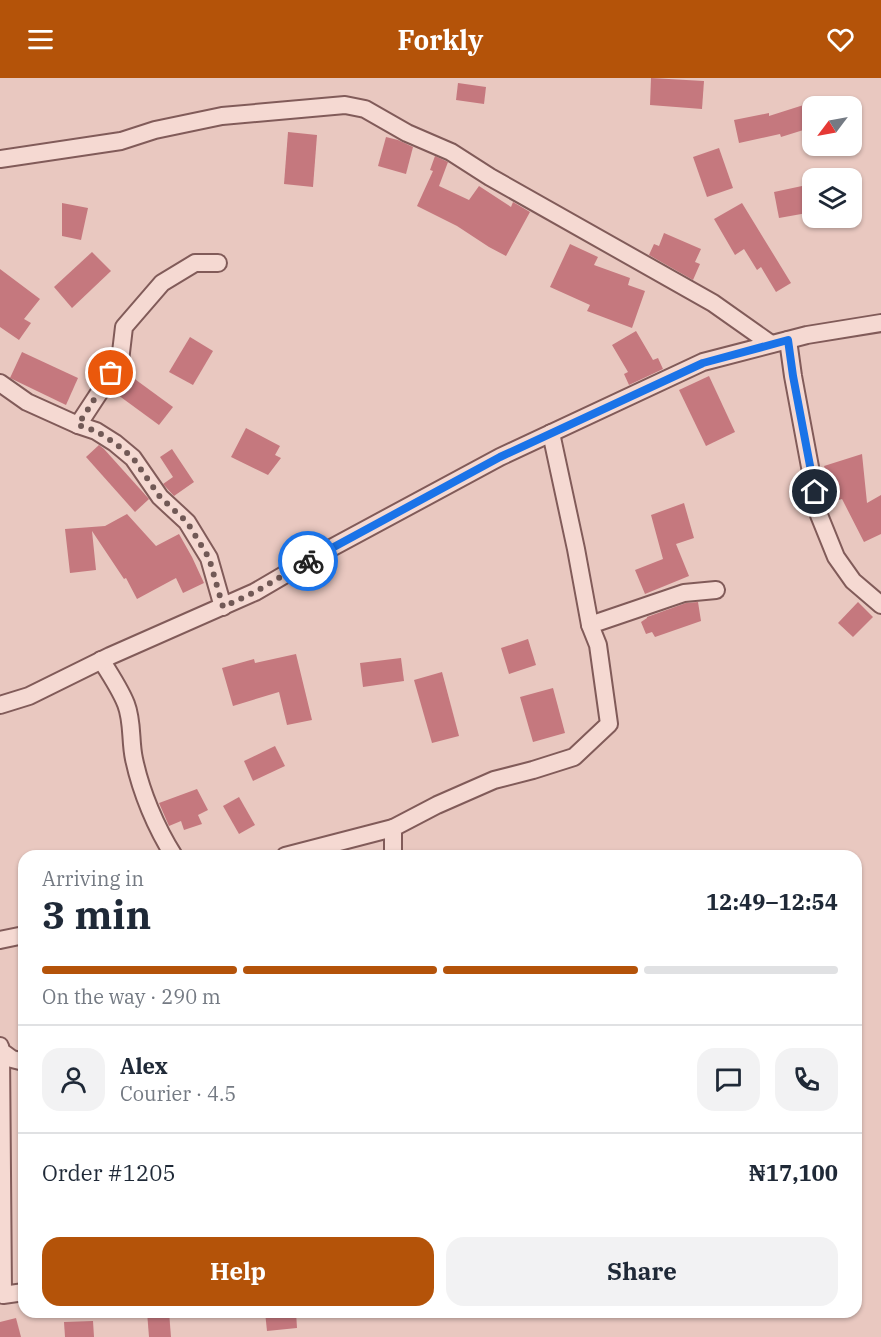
<!DOCTYPE html>
<meta charset="utf-8">
<style>
:root{--surface:#fff;--page:#f2f2f3;--text:#1f2937;--muted:#747a83;--line:#e0e1e3;--accent:#b45309}
body{margin:0;font-family:"IBM Plex Serif",serif;background:var(--page);color:var(--text);height:100vh;display:flex;flex-direction:column;font-size:22px;white-space:nowrap}
*{box-sizing:border-box;margin:0}
p{font-size:20px;color:var(--muted)}
.icon{flex:none;width:33px;height:33px;fill:none;stroke:currentColor;stroke-width:2;stroke-linecap:round;stroke-linejoin:round}
.map{position:relative;flex:1;overflow:hidden}
.side{position:absolute;left:18px;top:772px;width:844px;height:468px;display:flex;flex-direction:column;background:var(--surface);border-radius:18px;box-shadow:0 2px 4px #0004}
.side>*{flex:none}
.needle{width:39px;rotate:238deg}
.controls{position:absolute;left:802px;top:18px;display:grid;gap:12px}
.controls a{display:grid;place-items:center;width:60px;height:60px;border-radius:12px;background:var(--surface);box-shadow:0 2px 4px #0004;font-size:30px}
.pin{position:absolute;display:grid;place-items:center;width:51px;height:51px;color:#fff;margin:-26px;border:3px solid #fff;border-radius:50%;box-shadow:0 2px 6px #0007}
.courier{position:absolute;display:grid;place-items:center;width:60px;height:60px;margin:-30px;border:4px solid #1a73e8;border-radius:50%;background:#fff;color:#222;box-shadow:0 2px 8px #0007}
.headline em{font-style:normal;font-weight:800}
.headline div{display:flex;flex-direction:column-reverse}
.headline{display:flex;align-items:center;justify-content:space-between;height:102px;padding:0 24px}
h1{font-size:39px;font-weight:800;line-height:45px}
.bar{display:grid;grid-template-columns:repeat(4,1fr);gap:9px 6px;align-content:center;height:72px;padding:0 24px}
.bar i{height:8px;border-radius:4px;background:var(--line)}
.bar .active{background:var(--accent)}
.bar p{grid-column:span 4}
.line{display:flex;align-items:center;gap:15px;padding:0 24px;border-top:2px solid var(--line)}
.line div{flex:1}
.round{display:grid;place-items:center;flex:none;width:63px;height:63px;border-radius:18px;background:var(--page)}
.button{display:flex;gap:12px;margin-top:auto;padding:12px 24px}
.button a{flex:1;height:69px;border-radius:18px;background:var(--accent);color:#fff;font-size:24px;font-weight:800;line-height:69px;text-align:center}
.button a+a{background:var(--page);color:var(--text)}
header{display:flex;justify-content:space-between;align-items:center;height:78px;padding:0 24px;background:var(--accent);color:#fff;font-size:27px;font-weight:800}
.map>svg:first-child{display:block}
.building{fill:#c5787e}
.lines{fill:none;stroke-linecap:round;stroke-linejoin:round}
.minor-casing{stroke:#815b59;stroke-width:20}
.minor{stroke:#f5d9d2;stroke-width:16}
.done{stroke:#715956;stroke-width:6;stroke-dasharray:0 10.8}
.route{stroke:#1a73e8;stroke-width:8}
</style>
<header><svg class="icon" aria-label="menu" viewBox="0 0 24 24"><path d="M4 6h16M4 12h16M4 18h16"/></svg>Forkly<svg class="icon" aria-label="heart" viewBox="0 0 24 24"><path d="M12 20l-8-8c-3-5 5-10 8-4 3-6 11-1 8 4z"/></svg></header>
<div class="map">
<svg width="881" height="1259" viewBox="0 0 881 1259">
<rect width="100%" height="100%" fill="#e9c8c0"/>
<!-- building -->
<g class="building">
<polygon points="651,0 704,3 702,31 650,27"/>
<polygon points="458,5 486,9 484,26 456,22"/>
<polygon points="813,24 813,49 781,59 780,56 739,65 734,42 769,35 769,38"/>
<polygon points="288,54 317,57 313,109 284,106"/>
<polygon points="386,59 398,62 413,69 406,96 378,88"/>
<polygon points="719,70 733,110 707,119 693,79"/>
<polygon points="435,78 448,84 439,108 469,122 479,108 511,129 513,124 530,134 506,178 489,169 457,148 417,128 433,93 430,92"/>
<polygon points="802,108 807,135 779,140 774,114"/>
<polygon points="62,125 88,130 81,162 62,158"/>
<polygon points="742,125 791,205 776,214 761,189 757,192 744,171 735,177 714,141"/>
<polygon points="664,155 701,171 695,184 700,186 693,202 649,177 654,166 659,168"/>
<polygon points="570,166 598,179 594,187 630,200 628,207 645,213 632,250 587,233 590,227 550,209"/>
<polygon points="92,174 111,193 72,230 54,209"/>
<polygon points="0,191 40,221 24,241 31,245 19,262 0,249"/>
<polygon points="636,253 653,282 658,280 663,291 629,307 624,296 628,294 612,267"/>
<polygon points="190,259 213,273 193,307 169,294"/>
<polygon points="22,274 78,300 66,327 10,300"/>
<polygon points="709,298 735,354 706,368 679,312"/>
<polygon points="132,299 173,329 159,347 118,317"/>
<polygon points="246,350 280,368 275,377 281,380 268,397 231,379"/>
<polygon points="99,367 104,371 149,421 135,434 86,379"/>
<polygon points="172,371 194,404 174,418 163,406 173,399 160,379"/>
<polygon points="862,376 867,425 881,417 881,456 864,464 842,421 835,423 824,388"/>
<polygon points="684,425 694,460 676,466 689,498 645,516 635,492 663,481 651,437"/>
<polygon points="127,436 156,468 179,456 192,479 204,505 183,515 176,500 137,521 126,500 124,501 92,453 96,492 70,495 65,451 105,448"/>
<polygon points="698,524 701,543 655,559 652,554 646,556 641,544 647,540 647,539 686,525"/>
<polygon points="858,524 873,539 853,559 838,545"/>
<polygon points="528,561 536,587 509,596 501,570"/>
<polygon points="296,576 312,642 287,647 279,614 233,628 222,590 254,581 255,585"/>
<polygon points="401,580 404,603 363,609 360,585"/>
<polygon points="442,594 459,658 432,665 414,602"/>
<polygon points="553,610 565,655 533,664 520,619"/>
<polygon points="275,668 285,688 253,703 244,683"/>
<polygon points="197,711 208,732 198,737 202,746 184,752 181,743 169,748 159,725"/>
<polygon points="239,719 255,747 239,756 223,728"/>
<polygon points="147,1234 169,1234 171,1259 149,1259"/>
<polygon points="265,1234 296,1234 297,1250 267,1253"/>
<polygon points="16,1240 21,1259 0,1259 0,1244"/>
<polygon points="93,1243 94,1259 65,1259 64,1244"/>
</g>
<g class="lines">
<defs>
<g id="minor">
<polyline points="0,81 121,63 155,52 222,38 345,27 365,31 407,55 451,74 490,99 713,225 771,266"/>
<polyline points="788,262 793,298 819,437 836,479 853,503 881,527"/>
<polyline points="0,305 27,324 78,347 96,353 115,365 133,380 160,419 187,444 209,480 223,529"/>
<polyline points="78,347 120,283 124,249 162,205 195,185 218,185"/>
<polyline points="551,355 576,471 590,547"/>
<path d="M101,582C110,596 120,611 126,626C133,644 130,663 134,681C141,714 156,750 174,778"/>
<polyline points="0,627 29,618 110,578 255,514 320,476 500,379 703,284 807,257 881,245"/>
<polyline points="285,778 393,750"/>
<polyline points="393,778 393,750 437,727 494,702 533,692 574,679 609,646 598,567 590,547 684,515 716,512"/>
<polyline points="0,862 24,857"/>
<polyline points="0,968 1,973 12,981 24,984"/>
<polyline points="1,973 3,1217 24,1214"/>
</g>
</defs>
<!-- minor casing -->
<use href="#minor" class="minor-casing"/>
<!-- minor -->
<use href="#minor" class="minor"/>
</g>
<g class="lines">
<!-- done -->
<polyline class="done" points="111,295 78,347 96,353 115,365 133,380 160,419 187,444 209,480 223,529 255,514 308,483"/>
<!-- route -->
<polyline class="route" points="308,483 500,379 703,285 788,262 793,298 815,414"/>
</g>
</svg>
<div class="controls">
<a><svg class="needle" viewBox="-14 -14 28 28"><path d="M0-13l5 13h-10z" fill="#e53935"/><path d="M0 13l5-13h-10z" fill="#747a83"/></svg></a>
<a><svg class="icon" aria-label="layers" viewBox="0 0 24 24"><path d="M12 4l9 5-9 5-9-5zM3 14l9 5 9-5"/></svg></a>
</div>
<div class="pin" style="left:111px;top:295px;background:#ea580c"><svg class="icon" aria-label="bag" viewBox="0 0 24 24"><path d="M5 8h14l-1 12H6zM9 8a3 3 0 0 1 6 0"/></svg></div>
<div class="pin" style="left:815px;top:414px;background:#1f2937"><svg class="icon" aria-label="home" viewBox="0 0 24 24"><path d="M3 11l9-7 9 7M6 9v11h12V9"/></svg></div>
<div class="courier" style="left:308px;top:483px"><svg class="icon" aria-label="bike" viewBox="0 0 24 24"><circle cx="6" cy="16" r="4"/><circle cx="18" cy="16" r="4"/><path d="M6 16l4-8h5l3 8M10 8l3 8H6M13 5h3"/></svg></div>
<section class="side">
<div class="headline"><div><h1>3 min</h1><p>Arriving in</p></div><em>12:49–12:54</em></div>
<div class="bar"><i class="active"></i><i class="active"></i><i class="active"></i><i></i><p>On the way · 290 m</p></div>
<div class="line" style="height:108px"><a class="round"><svg class="icon" aria-label="person" viewBox="0 0 24 24"><circle cx="12" cy="8" r="4"/><path d="M4 21q1-7 8-7t8 7"/></svg></a><div><b>Alex</b><p>Courier · 4.5</p></div><a class="round"><svg class="icon" aria-label="chat" viewBox="0 0 24 24"><path d="M4 5h16v11H9l-5 4z"/></svg></a><a class="round"><svg class="icon" aria-label="phone" viewBox="0 0 24 24"><path d="M5 4h4l2 5-3 2q2 4 5 5l2-3 5 2v4C11 20 4 13 5 4z"/></svg></a></div>
<div class="line" style="height:78px"><div>Order #1205</div><b>₦17,100</b></div>
<div class="button"><a>Help</a><a>Share</a></div>
</section>
</div>
